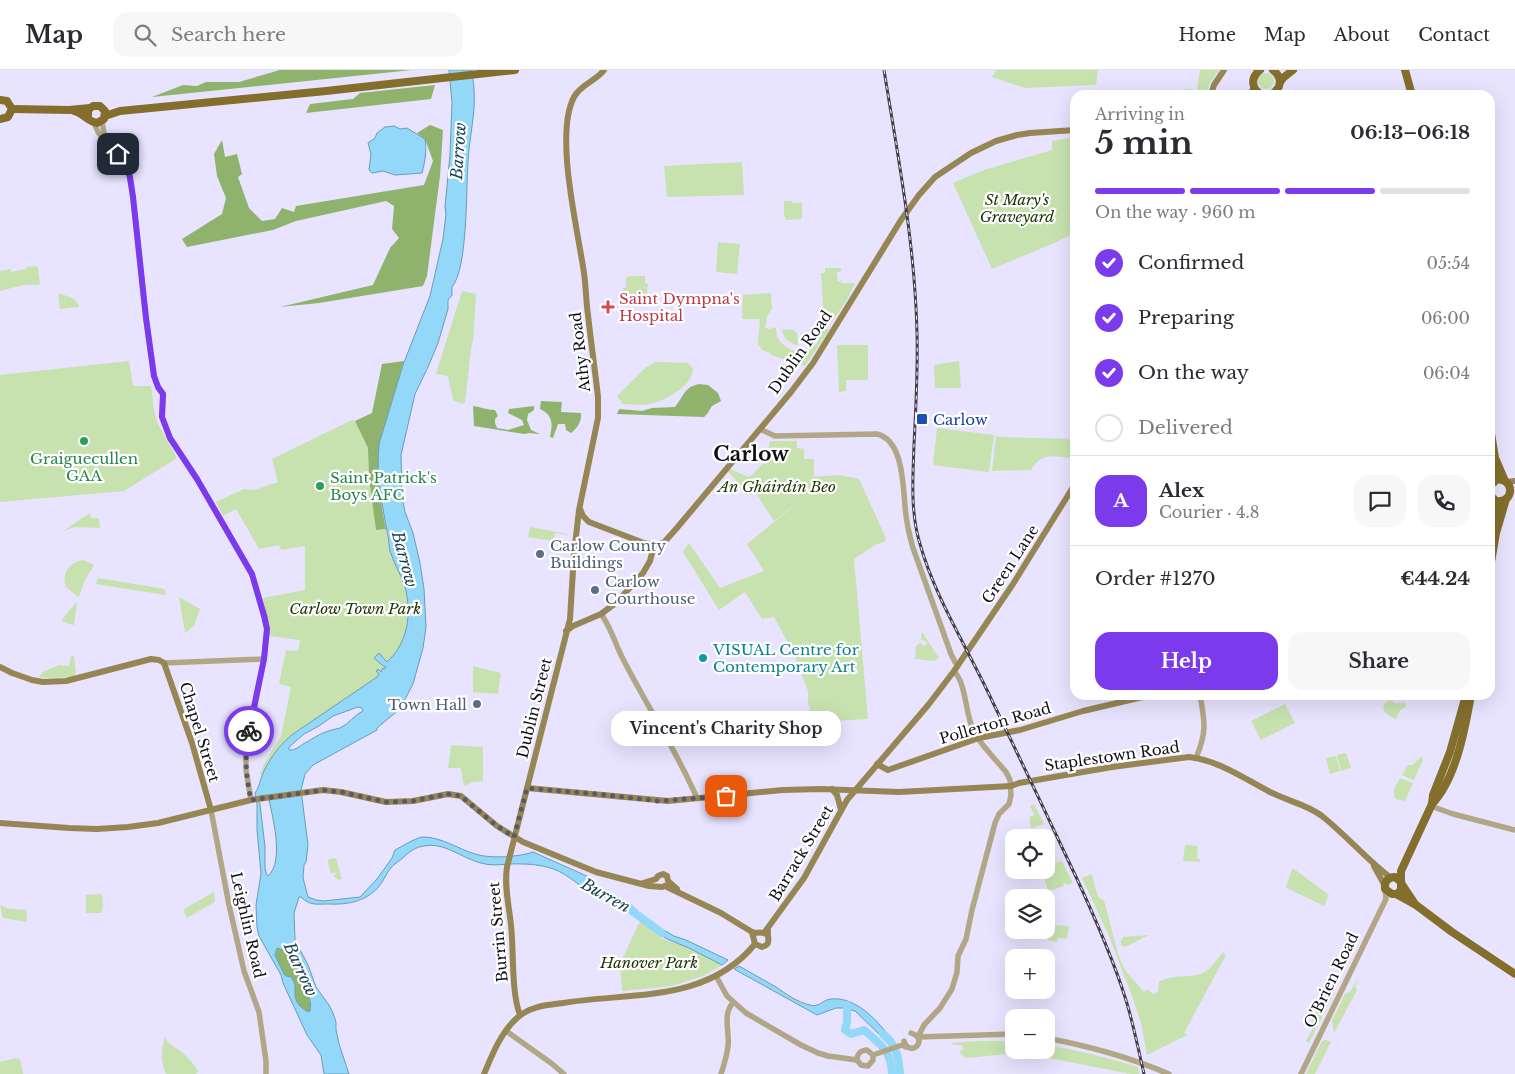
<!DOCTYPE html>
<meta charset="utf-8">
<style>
:root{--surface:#fff;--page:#f7f7f7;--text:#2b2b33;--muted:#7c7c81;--line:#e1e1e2;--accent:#7c3aed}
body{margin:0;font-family:"Libre Baskerville",serif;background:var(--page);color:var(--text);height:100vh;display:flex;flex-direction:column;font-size:19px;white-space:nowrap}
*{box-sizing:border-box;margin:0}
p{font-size:16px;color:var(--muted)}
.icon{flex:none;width:28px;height:28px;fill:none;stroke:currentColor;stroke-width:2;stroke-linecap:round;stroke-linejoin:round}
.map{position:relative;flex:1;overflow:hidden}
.drawer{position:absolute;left:1070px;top:20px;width:425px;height:610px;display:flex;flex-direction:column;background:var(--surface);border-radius:15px;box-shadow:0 5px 20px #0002}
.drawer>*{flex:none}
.tools{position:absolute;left:1005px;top:759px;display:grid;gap:10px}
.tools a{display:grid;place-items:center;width:50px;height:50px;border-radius:10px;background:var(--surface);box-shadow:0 5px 20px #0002;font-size:25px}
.pin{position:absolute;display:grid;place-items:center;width:42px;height:42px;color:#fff;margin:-21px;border-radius:10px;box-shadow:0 2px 8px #0006}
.courier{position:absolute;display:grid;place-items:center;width:50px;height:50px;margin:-25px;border:4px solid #7c3aed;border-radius:50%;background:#fff;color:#222;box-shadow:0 1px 6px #0007}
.bubble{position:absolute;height:35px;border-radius:15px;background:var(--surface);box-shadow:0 5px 20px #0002;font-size:16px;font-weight:700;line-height:35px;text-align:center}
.headline em{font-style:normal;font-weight:700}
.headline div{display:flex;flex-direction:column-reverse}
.headline{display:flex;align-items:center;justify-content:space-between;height:85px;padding:0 25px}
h1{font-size:32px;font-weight:700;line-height:38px}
.bar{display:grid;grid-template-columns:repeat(4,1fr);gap:8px 5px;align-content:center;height:60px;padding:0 25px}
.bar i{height:6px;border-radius:4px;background:var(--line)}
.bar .active{background:var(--accent)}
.bar p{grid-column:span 4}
.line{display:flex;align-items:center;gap:12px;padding:0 25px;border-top:1px solid var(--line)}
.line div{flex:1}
.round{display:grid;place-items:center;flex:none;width:52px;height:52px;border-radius:15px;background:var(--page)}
ol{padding:0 25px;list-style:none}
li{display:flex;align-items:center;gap:15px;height:55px}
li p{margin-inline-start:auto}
li .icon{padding:5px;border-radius:50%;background:var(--accent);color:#fff;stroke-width:4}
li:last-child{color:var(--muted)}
li i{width:28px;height:28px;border:2px solid var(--line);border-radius:50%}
.button{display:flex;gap:10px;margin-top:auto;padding:10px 25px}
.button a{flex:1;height:58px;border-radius:15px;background:var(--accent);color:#fff;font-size:20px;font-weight:700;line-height:58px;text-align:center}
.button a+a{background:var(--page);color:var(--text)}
header{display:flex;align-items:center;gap:30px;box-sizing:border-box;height:70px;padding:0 25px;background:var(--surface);border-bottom:1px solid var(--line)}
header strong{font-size:24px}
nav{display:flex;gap:28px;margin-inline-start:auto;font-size:18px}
.search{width:350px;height:45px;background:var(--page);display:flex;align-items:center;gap:12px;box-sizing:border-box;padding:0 18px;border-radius:15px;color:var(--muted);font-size:19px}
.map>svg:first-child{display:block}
.green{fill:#c7e2af}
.forest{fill:#8fb36c}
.water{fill:#93d8f9;stroke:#6c9bb5;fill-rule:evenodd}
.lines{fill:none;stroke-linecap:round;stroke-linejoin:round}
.river{stroke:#93d8f9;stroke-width:8}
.tertiary{stroke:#b1a685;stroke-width:5.5}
.secondary{stroke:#968654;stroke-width:6}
.primary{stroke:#836e2c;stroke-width:8}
.rail-casing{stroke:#423f4b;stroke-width:3}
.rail{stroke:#fff;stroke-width:1;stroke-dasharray:4;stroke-linecap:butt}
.done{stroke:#5c5967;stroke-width:5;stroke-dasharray:0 9}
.route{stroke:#7c3aed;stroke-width:6}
.health-dot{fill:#e0444e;stroke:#fff;stroke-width:2}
.transit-dot{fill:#1a4fb4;stroke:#fff;stroke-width:2}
.leisure-dot{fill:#2e9e5b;stroke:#fff;stroke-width:2}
.service-dot{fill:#5c6f8a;stroke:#fff;stroke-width:2}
.culture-dot{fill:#0f9aa8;stroke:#fff;stroke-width:2}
.labels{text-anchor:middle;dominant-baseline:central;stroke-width:4.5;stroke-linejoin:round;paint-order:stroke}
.park-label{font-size:15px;font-style:italic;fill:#1c3200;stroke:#fff}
.health-label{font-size:15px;fill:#be3a42;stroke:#fff;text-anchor:start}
.street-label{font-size:15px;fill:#100e16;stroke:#fff}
.transit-label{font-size:15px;fill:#164399;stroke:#fff;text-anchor:start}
.leisure-label{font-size:15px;fill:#27864d;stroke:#fff}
.service-label{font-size:15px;fill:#4e5e75;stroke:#fff;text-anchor:start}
.culture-label{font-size:15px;fill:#0d838f;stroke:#fff;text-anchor:start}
.water-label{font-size:16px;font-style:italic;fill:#1a4253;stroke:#fff}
.district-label{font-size:20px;font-weight:bold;fill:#100e16;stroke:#fff}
</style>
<header>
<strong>Map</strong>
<div class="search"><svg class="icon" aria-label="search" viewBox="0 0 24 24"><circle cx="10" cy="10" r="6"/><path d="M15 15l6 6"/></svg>Search here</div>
<nav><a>Home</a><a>Map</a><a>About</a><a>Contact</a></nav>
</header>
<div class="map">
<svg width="1515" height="1004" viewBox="0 0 1515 1004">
<rect width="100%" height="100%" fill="#e8e3fe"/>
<!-- green -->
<g class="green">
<polygon points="996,0 1098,0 1096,15 1025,18 992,7"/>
<polygon points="1200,0 1219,0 1210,13 1206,23 1197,20"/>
<circle cx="1266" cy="11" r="8"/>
<polygon points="1192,19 1199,23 1199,25 1136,25 1138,23"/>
<polygon points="1075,67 1075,163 1054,173 992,199 953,113 984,100 1052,80 1052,71"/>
<polygon points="742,92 744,125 667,127 664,96"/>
<polygon points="784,131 792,131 793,133 802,133 802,149 786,150 784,145"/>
<polygon points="718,172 740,174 737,204 716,202"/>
<polygon points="36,196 38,198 40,215 23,215 0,221 0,201 11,199 11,202 26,199 26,197"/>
<polygon points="825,198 841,198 841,201 837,202 838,211 841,211 841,213 855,213 847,230 831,253 828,242 823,237 821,203 825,203"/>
<path d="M629,206H645V213L648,214L646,229C640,232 635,236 629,233V226L623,225V219L626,217V208Z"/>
<polygon points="462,221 476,224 473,272 472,272 465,332 462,334 453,330 448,306 436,304"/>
<path d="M58,223C67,227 76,226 79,237L60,239Z"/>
<path d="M771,223L772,239L767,246L765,258L771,259L772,257L776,258C775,277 802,290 816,274C819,270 820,264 821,259H830L805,296L771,285L770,283L762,280L758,274L760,249H742L743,225Z"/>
<path d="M782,259L794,260L797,263L798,275C789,274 783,268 782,259Z"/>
<polygon points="837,275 868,275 868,310 846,310 846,321 839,322"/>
<polygon points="129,291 133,316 151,316 154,340 158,354 177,388 124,421 0,432 0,305"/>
<polygon points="959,291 961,318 935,318 934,295"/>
<path d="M656,292L688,293L693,299C693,317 661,333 645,335C638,335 629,334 622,334L621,331L617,326L645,298Z"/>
<polygon points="352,350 355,351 368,378 369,407 376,460 386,459 390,481 405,517 407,531 407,549 406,565 394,586 384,595 387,596 377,607 289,667 268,693 262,705 260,704 264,694 281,666 291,617 279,614 286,580 298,581 300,570 268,566 269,553 263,528 305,520 305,476 281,480 279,475 259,479 236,439 223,446 216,432 244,419 254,420 278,412 272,389"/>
<polygon points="937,358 994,365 989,402 933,395"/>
<path d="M996,366L1002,367L1075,369V387C1055,390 1045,378 1031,400L992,401Z"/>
<polygon points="770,371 797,371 797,378 804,379 804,389 814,389 814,406 809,407 840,405 859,409 885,466 886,471 875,475 854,489 868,649 813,652 808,632 808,621 794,584 774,547 762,549 745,522 719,540 683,482 689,473 720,518 764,501 747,474 812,421 774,451 754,420 754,424 746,425 744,419 726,399 728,398 748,407 752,405 763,393 766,393"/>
<polygon points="90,443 91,448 99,448 100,458 75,457 63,461"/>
<polygon points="530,457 568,464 568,465 555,463 554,469 566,471 566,473 528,467"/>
<path d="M83,490L94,495L85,510L79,527L77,526L66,517C62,503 68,493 83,490Z"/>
<polygon points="98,508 164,519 166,525 96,514"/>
<polygon points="179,527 200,539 194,556 185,563"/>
<polygon points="77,532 74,555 69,554 62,551 62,549"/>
<polygon points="922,562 939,588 934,591 915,589 916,576 920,573 924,576 927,574 926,571 920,570 922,568 921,566"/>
<polygon points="71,586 74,586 74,587 76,602 73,607 49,608 39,607 43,602 59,595 69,596"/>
<polygon points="473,596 501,603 498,624 473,622"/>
<path d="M1390,630L1395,633H1406V637L1400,640L1396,649C1387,646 1376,636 1390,630Z"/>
<polygon points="1285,634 1295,653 1261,670 1251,651"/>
<polygon points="451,675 483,677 483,711 473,712 465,716 463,712 461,698 448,698"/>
<polygon points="1346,683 1351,698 1341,701 1337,685"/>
<polygon points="1336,686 1340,701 1330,704 1326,688"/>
<polygon points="1422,686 1423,690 1414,710 1402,705 1408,695 1412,695"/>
<path d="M1400,708L1413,713L1405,731L1396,729C1391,722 1396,715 1400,708Z"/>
<polygon points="1034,734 1044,754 1031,758 1029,747 1034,745 1030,736"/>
<polygon points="1185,775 1198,776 1197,788 1200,789 1200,792 1183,791"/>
<polygon points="336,788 342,809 338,810 333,805 336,804 335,802 331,804 328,792 329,789"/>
<polygon points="1062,791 1073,813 1067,815 1066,813 1063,814 1064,816 1048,821 1042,800 1046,800 1046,795"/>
<polygon points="1292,799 1294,799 1329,825 1324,836 1287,818 1286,817"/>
<path d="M1092,804L1096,821L1099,828L1104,830L1118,884L1125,900L1144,922L1147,919L1153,924L1158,922L1159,912C1174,903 1190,909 1203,903C1211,900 1217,889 1223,882L1226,885L1184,963L1187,965L1147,985L1141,953L1133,929L1109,866L1082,808Z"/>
<polygon points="214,822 215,832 187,848 183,841 185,840 184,839"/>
<polygon points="102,824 103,837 101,843 86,843 86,825"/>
<polygon points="0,835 10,839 26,840 27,852 3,848"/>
<polygon points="640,851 665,870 689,878 722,895 703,906 672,916 622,921 620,894"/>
<polygon points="1050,855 1069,856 1067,869 1058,868 1057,872 1048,870 1045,865 1049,865"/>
<polygon points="1149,865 1125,877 1121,875 1121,870 1123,867"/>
<polygon points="1359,907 1355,917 1357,920 1334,963 1332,951 1345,924 1350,922"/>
<polygon points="1327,920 1334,923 1309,973 1306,971 1312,960 1310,955 1323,929 1322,925"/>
<path d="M165,967C168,976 178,978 184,984C190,989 194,995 198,1001L196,1004H166C160,990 161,981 165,967Z"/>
<polygon points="1326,970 1331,972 1315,1004 1306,1004 1322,971"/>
<polygon points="978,971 1004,971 1007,976 1007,984 966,988 961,984 960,981 964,979 962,975 953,975 952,973"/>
<path d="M1046,975C1079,980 1107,988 1138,997L1139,1004H1131L1049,988L1019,985L1016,983V980H1046Z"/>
<polygon points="16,988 20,989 23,1004 0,1004 0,992"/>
</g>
<!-- forest -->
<g class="forest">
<polygon points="280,0 412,0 152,27 183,15 197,16 206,12 239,12"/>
<polygon points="435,15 431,29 306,43 310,34 353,29 360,23"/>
<polygon points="430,55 443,60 440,106 427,206 423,216 319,233 280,237 373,215 390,178 399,168 392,159 394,136 386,131 296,151 273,160 187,177 182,169 222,144 226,128 217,106 214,84 222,70 225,87 237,84 242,104 238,107 249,138 262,151 275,149 282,138 294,142 296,136 424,115 433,91 425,69 417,63"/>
<path d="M404,291L379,374C376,403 380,430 386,459L376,460L369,408L368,378L355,351L372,343L382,294Z"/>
<path d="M699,314L708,315L718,323L721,331L712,336L707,344L704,347L617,344L619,339L642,341L652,338L675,337C684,326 684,317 699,314Z"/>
<path d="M541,331L562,332L561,342L581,343C582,351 577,359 571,363L566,360L565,354H558L553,368L550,367C553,354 553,345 540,339Z"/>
<path d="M473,336C481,337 487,340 495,340L498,346L495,349V353L497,358L508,360L524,355L522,350L508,343L509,339L534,336V340L528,344L527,350L531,360L540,364L529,363L524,364L474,356Z"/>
<path d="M277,878L286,881C295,897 313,922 310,941L308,942C286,929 301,919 291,907L286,906L284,904L275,885Z"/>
</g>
<!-- water -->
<g class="water">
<path d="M449,0H472C472,6 474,13 474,19C476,43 469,68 468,92C466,119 468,198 452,217V225L448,230V239L438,273L428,297L415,324L401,385L402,426L405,442L413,463L420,493L424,519L426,557L423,578L413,614L400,639L377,658V660L313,695L305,704L301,720L308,775L306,792L304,795L303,808L308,827L316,830L324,831L360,827L377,809L392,788L395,780C401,777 417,767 423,767C442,767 458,779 475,784C490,789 519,787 533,782L589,807V810L595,815L625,831L638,841L634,846C620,833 601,827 584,818C575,812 566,804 556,800C546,796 533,794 522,794C508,793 494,797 481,793C461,788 445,772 424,776C416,777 410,781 404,787C400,791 393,794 390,799C386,804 384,810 380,815C368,831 348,835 329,834C317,834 310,836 301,827H299L294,843L295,870L308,895L316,917L329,935L333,943L336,952V960L339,974L349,1004H324L321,985L307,965L283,913L281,905L259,866L257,857L256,835L261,804L257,759V734L255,723C260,716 260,709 264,701C271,686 282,672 296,662L377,607L379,604L376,601L378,599L381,602L383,598L385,599L386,597L382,595L374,588L379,583L387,592C408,573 412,544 405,517C401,505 394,493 390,481C389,476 389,471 388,466C382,435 376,405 379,374L403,295L430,226L443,169L446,144L445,137L450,85L452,33ZM358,637L362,638L363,641C354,645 349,654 340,658C337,659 335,659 332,660C323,662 315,667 307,672C300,675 296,681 289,680V677L304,664L319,656L333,646ZM268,725C272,745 285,791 268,806L267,805L265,799V777L259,726ZM277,878L286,881C295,896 314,923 310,941L308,942C286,929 301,919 291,907L286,906L284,904L275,885Z"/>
<path d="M394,56L400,59L407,58L425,69C427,80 425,92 422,103L395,105L383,101L372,103L369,100L371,84L368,73L375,68L377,63L385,57Z"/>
<polygon points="655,855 674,866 686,870 728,890 722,895 689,878 667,869 652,859"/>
<path d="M739,896C751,903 764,910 776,917C786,924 797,932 810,935C819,938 822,930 831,929C856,926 879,952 892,970L886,972L879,964L855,941L843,938H836L817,945L734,899Z"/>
</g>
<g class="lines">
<!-- river -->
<g class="river">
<polyline points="630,838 632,841 662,863"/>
<path d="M847,935V952L845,960L851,964L864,960C881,975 891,980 892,1004"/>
<path d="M883,964C896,974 899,988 900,1004"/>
</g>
<!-- tertiary -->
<g class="tertiary">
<polyline points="102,51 105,69"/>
<polyline points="94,53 98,62 106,73 122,88 128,98 133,127 146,249 154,306 158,317 163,324 162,347 170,368 197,409 252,505 265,546 267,559 264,589 246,681 246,700 251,730"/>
<path d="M760,359L775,366L877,364C903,370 903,415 905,436C906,450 909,464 913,478L951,584L955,592L958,595"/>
<path d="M601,544C611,557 615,574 623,589C647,636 676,680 697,728"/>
<polyline points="164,593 264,589"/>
<path d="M1196,688C1207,662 1205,652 1200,625"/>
<polyline points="1431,736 1453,744 1515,760"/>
<polyline points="211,740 229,835 244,901 259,942 266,991 266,1004"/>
<polyline points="716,906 727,926 746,943 801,975 818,983 828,986 857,990"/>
<polyline points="506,961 551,993 564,1004"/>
<path d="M918,967L924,955L940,938L952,919L957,902L958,886L966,869L972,840L995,753L999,744L1009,734L1011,725L1010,710L1006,702C997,691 980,674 974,662C965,645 967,615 954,601"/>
<polyline points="918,967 1014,964"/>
<path d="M1046,968C1089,976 1129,987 1169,1004"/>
<path d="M904,971C910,989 930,969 911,963"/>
<polyline points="873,985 902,975 906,977"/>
<polyline points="857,990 861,995 868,996 873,990 873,985"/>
<path d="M857,990C857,984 861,980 867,980L873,985"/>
<path d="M721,1004C724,995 727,985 728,976C730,963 722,944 733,933"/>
<polyline points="1301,1004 1386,829 1385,819"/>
</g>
<!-- secondary -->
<g class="secondary">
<polyline points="1211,25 1214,15 1224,0"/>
<polyline points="1249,25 1254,18"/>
<polyline points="1507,412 1515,411"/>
<polyline points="580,439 583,446 589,452 644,473 655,475 663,473"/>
<polyline points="566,561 573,556 601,544 617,532 643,503 650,491 652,483 659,478 676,459 791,322 813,293 901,150 919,125 935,107 971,83 996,71 1017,65 1030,63 1075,60"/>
<polyline points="0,597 12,603 32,610 43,612 66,611 151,589 159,590 164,593 192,673 211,740"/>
<polyline points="877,694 888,700 979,668 1020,660 1083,641 1151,625"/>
<path d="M527,718L668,731L783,720L821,719L899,722L1011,716L1019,713L1112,697L1189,687C1218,690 1245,709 1270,722C1287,731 1306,734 1322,746C1347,766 1366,789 1391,808"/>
<polyline points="832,719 837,725 841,740"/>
<polyline points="0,753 69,758 97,759 128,757 158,753 251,730 323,720 341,722 386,732 413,731 448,724 461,726 497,756 523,772 596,802 649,816 662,817 665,816"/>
<polyline points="1374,796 1385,816"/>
<polyline points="643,813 656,809 658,806 663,804 667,806 668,811 677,819"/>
<path d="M665,816L721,843L752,862C757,864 761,861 766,864"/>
<path d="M752,862L755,874L762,877C772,874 767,868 768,861"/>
<polyline points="764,863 804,808 847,730 929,634 954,601 1013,514 1075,414"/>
<path d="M520,945C511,922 514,881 511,855C509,836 504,816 507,797L570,549L574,484L579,440L598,348V327C595,300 591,272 588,245C586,231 586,217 584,203C578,160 554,65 574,27C581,14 596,11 604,0"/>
<path d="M484,1004C492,985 501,962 517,948C530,936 547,935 563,933C631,922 707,933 755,874"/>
</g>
<!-- primary -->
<g class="primary">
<path d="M1260,0C1250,8 1251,20 1263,25"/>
<polyline points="1405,0 1412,25"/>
<polyline points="1280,12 1283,8 1293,0"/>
<path d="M1270,25C1282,19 1283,8 1273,0"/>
<polyline points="0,30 7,31 12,39 8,47 0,49"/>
<polyline points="12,39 69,40 90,38"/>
<path d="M74,41C84,44 89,52 97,53L104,49L105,41L100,36H93L88,40V48"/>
<polyline points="105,46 120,41 326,21 515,0"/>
<polyline points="1490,357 1495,388 1494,412"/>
<polyline points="1496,390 1505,411"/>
<path d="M1490,416L1495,410C1515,406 1515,434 1496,431L1490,425"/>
<polyline points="1496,431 1496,454"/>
<polyline points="1490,498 1496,463 1506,429"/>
<path d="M1432,734C1456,709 1465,659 1471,625"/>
<path d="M1401,812L1395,807C1388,807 1384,812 1385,819L1392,824H1397L1401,820V801L1432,734L1433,725L1450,682L1466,625"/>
<polyline points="1401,813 1415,834"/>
<polyline points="1396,824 1416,835 1452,862 1515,904"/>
</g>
<defs>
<path id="rail" d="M884,0C898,87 915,174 917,263C918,300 916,337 914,374C913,407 910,441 920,474C934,524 963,571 986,618C1017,682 1047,745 1077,809C1095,848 1112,886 1125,927C1133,952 1138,978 1144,1004"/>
</defs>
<!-- rail casing -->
<use href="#rail" class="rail-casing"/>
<!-- rail -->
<use href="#rail" class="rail"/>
</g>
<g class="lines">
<!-- done -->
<path class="done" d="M249,661C244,685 246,707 251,730L323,720L341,722L386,732L412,731L448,724L461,726L497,756L514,767L527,718L598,724L658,731L726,726"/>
<!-- route -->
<polyline class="route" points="118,84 125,92 130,107 133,127 146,248 154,306 158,317 163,324 162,347 170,368 197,409 252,504 264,546 267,559 264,589 249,661"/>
</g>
<!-- markers -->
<path class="health-dot" d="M605.5 229.5h5v5h5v5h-5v5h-5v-5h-5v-5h5z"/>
<rect class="transit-dot" x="916" y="343" width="12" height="12" rx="2.5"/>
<g class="leisure-dot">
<circle cx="84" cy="371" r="5"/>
<circle cx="320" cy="416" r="5"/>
</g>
<g class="service-dot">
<circle cx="540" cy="484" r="5"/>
<circle cx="595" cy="520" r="5"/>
<circle cx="477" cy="634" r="5"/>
</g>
<circle class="culture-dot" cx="703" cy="588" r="5"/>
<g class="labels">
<!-- park labels -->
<g class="park-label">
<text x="1017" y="129">St Mary's<tspan x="1017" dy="17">Graveyard</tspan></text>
<text x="777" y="416">An Gháirdín Beo</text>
<text x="355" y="538">Carlow Town Park</text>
<text x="649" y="892">Hanover Park</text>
</g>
<!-- health labels -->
<g class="health-label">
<text x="619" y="228">Saint Dympna's<tspan x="619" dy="17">Hospital</tspan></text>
</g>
<!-- street labels -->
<g class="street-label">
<text transform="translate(580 282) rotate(-97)">Athy Road</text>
<text transform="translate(800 282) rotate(-55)">Dublin Road</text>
<text transform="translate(1010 494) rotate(-57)">Green Lane</text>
<text transform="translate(534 638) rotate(-76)">Dublin Street</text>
<text transform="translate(995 653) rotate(-16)">Pollerton Road</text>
<text transform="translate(200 662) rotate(73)">Chapel Street</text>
<text transform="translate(1112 686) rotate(-8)">Staplestown Road</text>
<text transform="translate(801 783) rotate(-59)">Barrack Street</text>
<text transform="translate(248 855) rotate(77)">Leighlin Road</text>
<text transform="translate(498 862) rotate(-95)">Burrin Street</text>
<text transform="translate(1331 910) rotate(-64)">O'Brien Road</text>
</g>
<!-- transit labels -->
<g class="transit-label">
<text x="933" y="349">Carlow</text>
</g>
<!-- leisure labels -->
<g class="leisure-label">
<text x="84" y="388">Graiguecullen<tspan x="84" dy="17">GAA</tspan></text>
<text x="330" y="407" text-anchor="start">Saint Patrick's<tspan x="330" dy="17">Boys AFC</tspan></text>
</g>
<!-- service labels -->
<g class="service-label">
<text x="550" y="475">Carlow County<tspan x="550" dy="17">Buildings</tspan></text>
<text x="605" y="511">Carlow<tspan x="605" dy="17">Courthouse</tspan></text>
<text x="467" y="634" text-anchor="end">Town Hall</text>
</g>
<!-- culture labels -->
<g class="culture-label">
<text x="713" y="579">VISUAL Centre for<tspan x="713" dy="17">Contemporary Art</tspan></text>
</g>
<!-- water labels -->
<g class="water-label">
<text transform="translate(458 81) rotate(-86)">Barrow</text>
<text transform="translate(405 489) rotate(75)">Barrow</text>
<text transform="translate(606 825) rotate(29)">Burren</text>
<text transform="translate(301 899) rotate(65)">Barrow</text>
</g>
<!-- district labels -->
<g class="district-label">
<text x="751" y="384">Carlow</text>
</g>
</g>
</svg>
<div class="tools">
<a><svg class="icon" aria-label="locate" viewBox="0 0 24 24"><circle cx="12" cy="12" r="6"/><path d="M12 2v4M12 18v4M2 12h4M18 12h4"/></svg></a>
<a><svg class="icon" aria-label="layers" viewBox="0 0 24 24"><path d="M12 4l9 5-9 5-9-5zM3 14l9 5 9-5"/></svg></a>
<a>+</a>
<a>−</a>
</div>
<div class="pin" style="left:726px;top:726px;background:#ea580c"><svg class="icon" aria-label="bag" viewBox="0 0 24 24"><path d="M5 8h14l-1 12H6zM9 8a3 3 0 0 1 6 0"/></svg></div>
<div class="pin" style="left:118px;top:84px;background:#1f2937"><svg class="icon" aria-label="home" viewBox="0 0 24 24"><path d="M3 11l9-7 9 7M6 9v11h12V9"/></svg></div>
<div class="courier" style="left:249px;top:661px"><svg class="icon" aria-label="bike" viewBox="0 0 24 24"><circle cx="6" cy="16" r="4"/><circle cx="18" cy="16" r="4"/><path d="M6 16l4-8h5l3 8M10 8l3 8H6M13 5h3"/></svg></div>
<div class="bubble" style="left:611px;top:641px;width:230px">Vincent's Charity Shop</div>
<section class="drawer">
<div class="headline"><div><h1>5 min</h1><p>Arriving in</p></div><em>06:13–06:18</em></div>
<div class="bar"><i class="active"></i><i class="active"></i><i class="active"></i><i></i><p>On the way · 960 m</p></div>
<ol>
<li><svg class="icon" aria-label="check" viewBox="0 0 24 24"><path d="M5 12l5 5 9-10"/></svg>Confirmed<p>05:54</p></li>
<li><svg class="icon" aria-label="check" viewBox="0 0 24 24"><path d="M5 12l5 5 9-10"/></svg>Preparing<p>06:00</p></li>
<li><svg class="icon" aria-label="check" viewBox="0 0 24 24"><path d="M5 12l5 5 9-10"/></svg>On the way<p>06:04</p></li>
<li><i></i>Delivered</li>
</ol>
<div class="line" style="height:90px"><b class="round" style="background:var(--accent);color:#fff">A</b><div><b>Alex</b><p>Courier · 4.8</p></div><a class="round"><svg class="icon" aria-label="chat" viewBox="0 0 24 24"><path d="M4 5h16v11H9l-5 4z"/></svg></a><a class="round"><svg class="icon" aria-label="phone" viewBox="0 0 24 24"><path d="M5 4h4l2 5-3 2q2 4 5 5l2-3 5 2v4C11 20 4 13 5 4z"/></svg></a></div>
<div class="line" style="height:65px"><div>Order #1270</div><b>€44.24</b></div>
<div class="button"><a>Help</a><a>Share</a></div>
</section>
</div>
